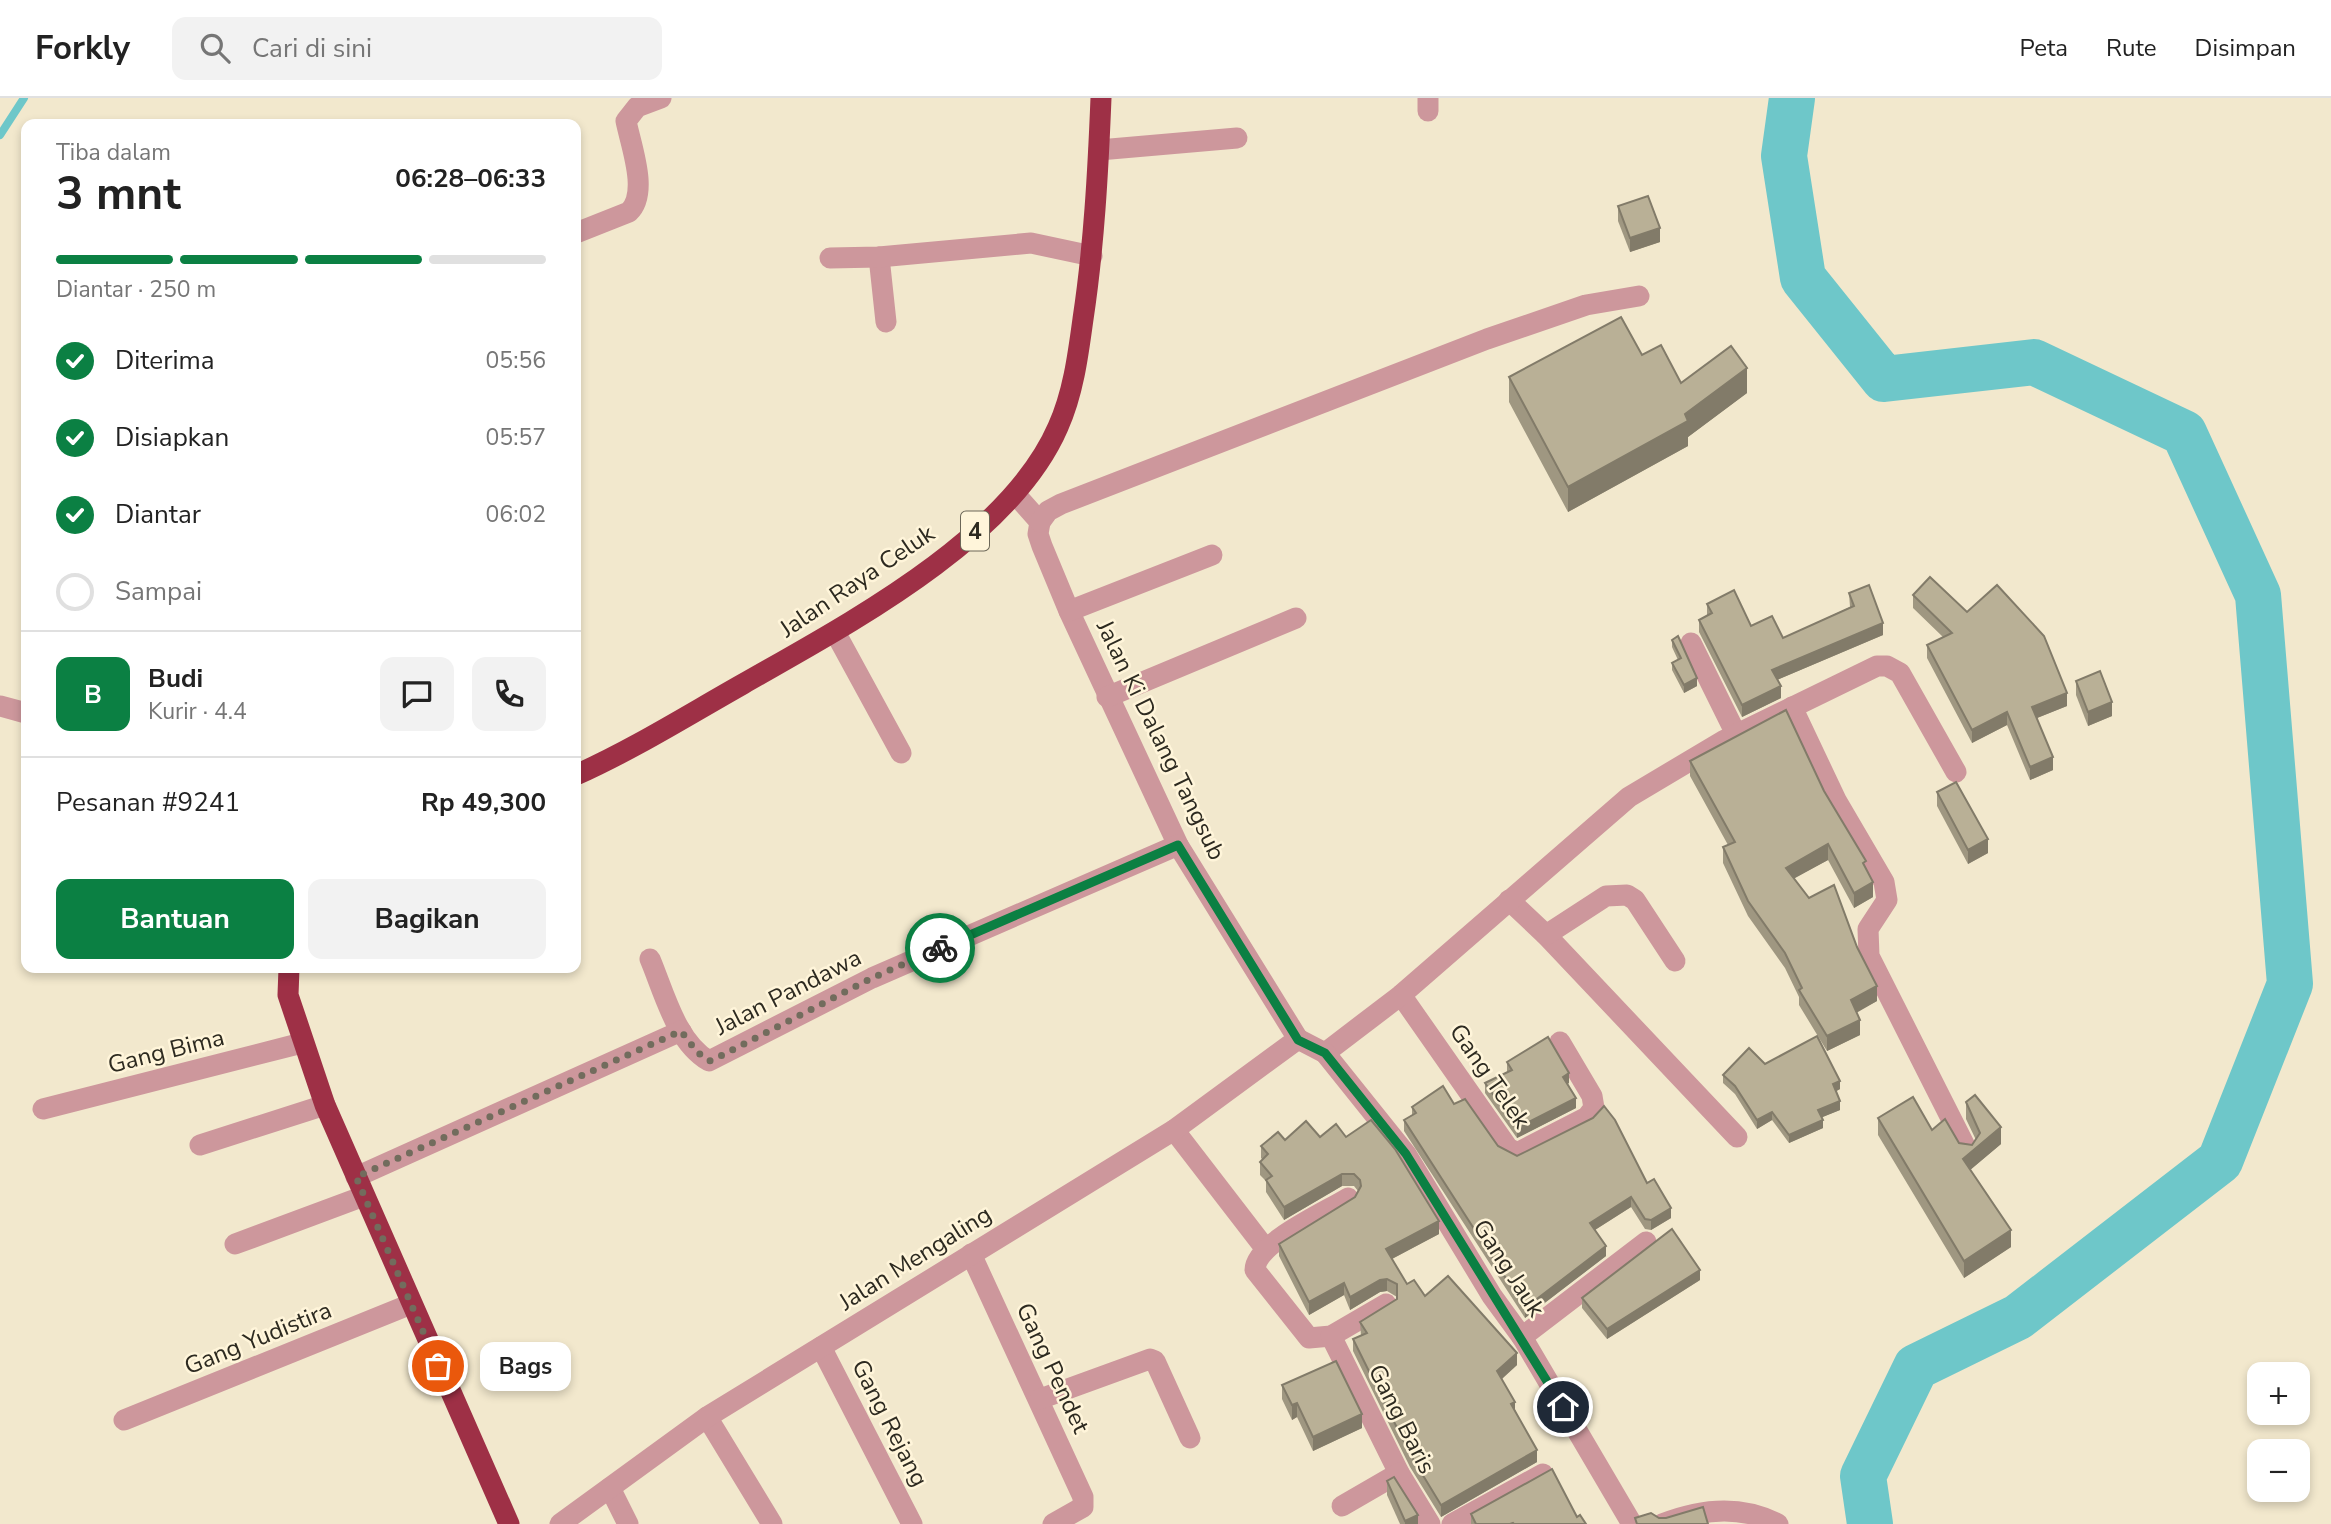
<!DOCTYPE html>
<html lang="id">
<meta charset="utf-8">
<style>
:root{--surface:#fff;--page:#f2f2f2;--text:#222;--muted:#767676;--line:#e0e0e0;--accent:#0b8043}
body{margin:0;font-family:"Nunito Sans",sans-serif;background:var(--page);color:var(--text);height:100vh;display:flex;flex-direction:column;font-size:26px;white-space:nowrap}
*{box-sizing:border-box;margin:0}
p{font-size:23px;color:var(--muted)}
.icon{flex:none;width:38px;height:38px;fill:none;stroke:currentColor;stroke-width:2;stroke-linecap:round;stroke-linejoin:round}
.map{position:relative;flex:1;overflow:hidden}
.details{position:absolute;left:21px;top:21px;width:560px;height:854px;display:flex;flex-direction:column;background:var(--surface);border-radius:14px;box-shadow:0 4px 10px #0003}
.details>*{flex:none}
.controls{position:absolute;left:2247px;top:1264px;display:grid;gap:14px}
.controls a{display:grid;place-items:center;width:63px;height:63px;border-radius:14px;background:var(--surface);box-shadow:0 4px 10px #0003;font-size:35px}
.pin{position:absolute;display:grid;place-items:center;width:60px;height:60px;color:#fff;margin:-30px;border:4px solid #fff;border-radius:50%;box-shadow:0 2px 7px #0007}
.courier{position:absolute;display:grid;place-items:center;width:70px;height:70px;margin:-35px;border:5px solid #0b8043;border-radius:50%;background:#fff;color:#222;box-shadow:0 2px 9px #0007}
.bubble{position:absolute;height:49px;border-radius:14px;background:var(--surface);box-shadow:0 4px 10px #0003;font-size:23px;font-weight:700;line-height:49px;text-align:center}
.headline em{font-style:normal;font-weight:700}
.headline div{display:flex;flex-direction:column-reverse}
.headline{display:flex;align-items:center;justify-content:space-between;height:119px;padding:0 35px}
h1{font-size:46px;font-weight:700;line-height:52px}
.bar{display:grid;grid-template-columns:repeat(4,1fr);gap:10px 7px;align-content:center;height:84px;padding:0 35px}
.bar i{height:9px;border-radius:5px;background:var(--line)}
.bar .selected{background:var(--accent)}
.bar p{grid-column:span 4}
.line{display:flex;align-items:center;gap:18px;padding:0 35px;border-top:2px solid var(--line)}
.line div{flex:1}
.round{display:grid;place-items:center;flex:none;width:74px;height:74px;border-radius:14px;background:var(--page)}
ol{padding:0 35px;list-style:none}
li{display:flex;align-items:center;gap:21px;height:77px}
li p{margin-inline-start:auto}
li .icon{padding:7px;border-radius:50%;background:var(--accent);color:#fff;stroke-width:4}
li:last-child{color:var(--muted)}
li i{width:38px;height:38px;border:4px solid var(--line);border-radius:50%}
.cta{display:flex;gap:14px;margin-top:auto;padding:14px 35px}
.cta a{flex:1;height:80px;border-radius:14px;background:var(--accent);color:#fff;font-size:28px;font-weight:700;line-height:80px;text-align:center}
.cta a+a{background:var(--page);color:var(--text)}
header{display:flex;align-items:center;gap:42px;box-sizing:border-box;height:98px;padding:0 35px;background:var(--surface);border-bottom:2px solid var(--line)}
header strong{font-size:33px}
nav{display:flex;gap:38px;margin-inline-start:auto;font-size:24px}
.search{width:490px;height:63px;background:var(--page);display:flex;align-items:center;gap:18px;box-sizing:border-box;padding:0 24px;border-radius:14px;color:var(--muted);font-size:26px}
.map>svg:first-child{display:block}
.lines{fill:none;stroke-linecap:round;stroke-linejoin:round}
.stream{stroke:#6ec7c9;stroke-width:8}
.river{stroke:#6ec7c9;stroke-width:46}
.street{stroke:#cd979c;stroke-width:21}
.highway{stroke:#9e3046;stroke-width:21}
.wall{fill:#9f9781}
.shaded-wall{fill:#827b69}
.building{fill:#b9b096;stroke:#827b69;stroke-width:2}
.done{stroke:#726c5d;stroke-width:7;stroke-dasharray:0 12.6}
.route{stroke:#0b8043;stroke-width:9}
.labels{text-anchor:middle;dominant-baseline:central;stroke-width:5;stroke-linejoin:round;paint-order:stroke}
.shield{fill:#fff5da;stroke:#6c6758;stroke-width:2}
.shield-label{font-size:23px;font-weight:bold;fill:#2d2a20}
.street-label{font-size:24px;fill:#2d2a20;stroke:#fff5da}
</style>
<header>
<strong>Forkly</strong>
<div class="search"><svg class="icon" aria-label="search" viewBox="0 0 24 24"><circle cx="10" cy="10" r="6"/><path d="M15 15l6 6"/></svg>Cari di sini</div>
<nav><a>Peta</a><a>Rute</a><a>Disimpan</a></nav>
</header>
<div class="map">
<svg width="2331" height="1426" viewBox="0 0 2331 1426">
<rect width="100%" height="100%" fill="#f2e8cd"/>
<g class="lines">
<!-- stream -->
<polyline class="stream" points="0,37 24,0"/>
<!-- river -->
<polyline class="river" points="1792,0 1784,58 1803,180 1884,281 2034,264 2184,335 2258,497 2290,886 2220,1063 2018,1219 1916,1269 1863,1378 1870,1426"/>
<!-- street -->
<g class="street">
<polyline points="1428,0 1428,13"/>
<polyline points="1099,52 1237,40"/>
<path d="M576,135L629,114C649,95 631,48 626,23L637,9L661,0"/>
<polyline points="879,159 886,224"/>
<polyline points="830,160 879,159 1031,145 1092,158"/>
<polyline points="1016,397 1040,424 1038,436 1042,448 1069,513 1178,747 1298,941"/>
<polyline points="1040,424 1048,413 1061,406 1487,241 1586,207 1639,198"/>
<polyline points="1069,513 1212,457"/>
<polyline points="835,534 901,655"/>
<polyline points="1691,545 1736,636"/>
<polyline points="1107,599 1296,520"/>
<polyline points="0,608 26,615"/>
<polyline points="1792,609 1836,702 1884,784 1887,802 1868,831 1869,858 1967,1052"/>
<polyline points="1509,802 1546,837 1737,1039"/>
<polyline points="1546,837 1606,798 1627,797 1635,802 1675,863"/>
<path d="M650,861C664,894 676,944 709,963L872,880L1178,747"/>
<polyline points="1401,897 1508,1050 1517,1055 1587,1019 1594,1010 1592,998 1560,944"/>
<polyline points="1298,941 1325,955 1401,897 1629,699 1723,643 1877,568 1887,568 1900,575 1956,674"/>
<polyline points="1325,955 1406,1056 1492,1198 1522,1239 1632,1426"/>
<polyline points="43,1011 302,945"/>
<polyline points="1174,1032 1265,1150"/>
<polyline points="200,1047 325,1007"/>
<polyline points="356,1079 681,933"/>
<path d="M1348,1100C1326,1114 1255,1145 1255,1172L1309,1240L1331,1238L1386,1206"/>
<polyline points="235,1146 364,1098"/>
<polyline points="971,1156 1083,1399 1083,1409 1053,1426"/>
<polyline points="1331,1238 1399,1375 1430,1426"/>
<polyline points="1522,1239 1646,1144"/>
<polyline points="821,1249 912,1426"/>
<polyline points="1040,1301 1150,1261 1155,1263 1190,1340"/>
<polyline points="707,1319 772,1426"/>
<polyline points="124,1322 411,1206"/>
<polyline points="610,1390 628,1426"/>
<polyline points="1342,1408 1399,1375"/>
<polyline points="560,1426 707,1319 1174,1032 1298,941"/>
<polyline points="1452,1426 1543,1376"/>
<path d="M1662,1426C1700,1411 1740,1406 1778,1426"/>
</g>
<!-- highway -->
<g class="highway">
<path d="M576,677C634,651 688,617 743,586C846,527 1009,442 1058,329C1073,296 1078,258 1083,221C1094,148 1098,74 1101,0"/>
<polyline points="289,870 288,897 325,1007 509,1426"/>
</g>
</g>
<!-- wall -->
<g class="wall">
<polygon points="1618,108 1660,144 1630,154 1618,123"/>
<polygon points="1642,257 1681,285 1747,295 1688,339 1688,348 1568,414 1509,304 1509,279"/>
<polygon points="1849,495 1883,537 1777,582 1781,600 1742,619 1699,534 1699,522 1707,518 1707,506 1751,528 1783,540 1850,509"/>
<polygon points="1913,497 2067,608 2037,620 2053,672 2030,682 2007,627 1972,645 1927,560 1927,547 1943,539 1913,510"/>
<polygon points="1672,542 1697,588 1684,595 1672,572 1672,565 1678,562 1672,549"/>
<polygon points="2076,583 2112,618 2088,628 2076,597"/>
<polygon points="1690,663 1824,693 1866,770 1873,799 1854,810 1828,762 1794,780 1877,903 1856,914 1860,937 1827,953 1799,907 1799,899 1785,870 1748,818 1723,765 1723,749 1728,747 1690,678"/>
<polygon points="1937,694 1988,755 1968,766 1937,708"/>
<polygon points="1507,964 1569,985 1567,986 1576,1010 1517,1040 1485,995 1485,985 1507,974"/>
<polygon points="1765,966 1840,991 1836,993 1840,1012 1822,1019 1823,1030 1789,1045 1772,1022 1757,1031 1735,996 1723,985 1723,977"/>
<polygon points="1966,1004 2001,1046 1970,1072 2011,1149 1964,1180 1878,1037 1878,1020 1932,1032 1959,1045 1972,1047 1976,1042 1966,1021"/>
<polygon points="1454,1006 1498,1048 1517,1058 1647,1085 1671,1120 1651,1132 1645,1131 1631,1109 1595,1132 1606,1158 1525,1220 1404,1033 1404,1022 1412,1017 1412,1009"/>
<polygon points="1320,1039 1346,1039 1439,1136 1392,1161 1407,1186 1425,1198 1517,1267 1502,1281 1537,1364 1441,1419 1410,1369 1353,1253 1353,1241 1361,1238 1360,1224 1397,1201 1397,1199 1387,1193 1380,1194 1350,1212 1344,1197 1309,1217 1279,1158 1279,1146 1355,1099 1358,1093 1354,1088 1342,1088 1284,1122 1266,1094 1266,1083 1260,1077 1260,1064 1263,1062 1261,1060 1261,1048 1285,1042"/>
<polygon points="1700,1182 1607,1241 1582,1210 1582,1200"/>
<polygon points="1282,1287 1362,1330 1313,1353 1297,1319 1292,1322 1282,1301"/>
<polygon points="1387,1383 1418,1426 1400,1426 1387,1397"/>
<polygon points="1471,1416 1577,1419 1586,1426 1471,1426"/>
</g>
<!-- shaded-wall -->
<g class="shaded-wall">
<polygon points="1660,130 1660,144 1630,154 1630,140"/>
<polygon points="1747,270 1747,295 1688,339 1688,348 1568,414 1568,389 1685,316"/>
<polygon points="1883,525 1883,537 1772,584 1772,572"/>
<polygon points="1697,580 1697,588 1684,595 1684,587"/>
<polygon points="1781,588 1781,600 1742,619 1742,607"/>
<polygon points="2067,595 2067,608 2032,622 2032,609"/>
<polygon points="2112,604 2112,618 2088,628 2088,614"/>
<polygon points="2007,614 2007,627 1972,645 1972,632"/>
<polygon points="2053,659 2053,672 2030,682 2030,669"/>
<polygon points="1988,741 1988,755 1968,766 1968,752"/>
<polygon points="1828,746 1828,762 1786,785 1786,770"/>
<polygon points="1873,784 1873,799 1854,810 1854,795"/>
<polygon points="1877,888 1877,903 1851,918 1851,902"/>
<polygon points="1860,922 1860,937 1827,953 1827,938"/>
<polygon points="1569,975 1569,985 1563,988 1563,979"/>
<polygon points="1840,983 1840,991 1833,995 1833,986"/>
<polygon points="1576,1000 1576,1010 1517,1040 1517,1030"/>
<polygon points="1840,1003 1840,1012 1818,1021 1818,1012"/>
<polygon points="1772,1014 1772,1022 1757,1031 1757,1022"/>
<polygon points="1823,1022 1823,1030 1789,1045 1789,1037"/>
<polygon points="2001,1029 2001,1046 1963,1078 1963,1061"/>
<polygon points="1342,1076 1342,1088 1284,1122 1284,1109"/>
<polygon points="1631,1099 1631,1109 1590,1135 1590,1125"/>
<polygon points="1671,1110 1671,1120 1651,1132 1651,1122"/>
<polygon points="1439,1123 1439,1136 1386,1164 1386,1151"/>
<polygon points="2011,1132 2011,1149 1964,1180 1964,1163"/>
<polygon points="1606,1148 1606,1158 1525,1220 1525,1210"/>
<polygon points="1700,1172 1700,1182 1607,1241 1607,1231"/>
<polygon points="1387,1181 1387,1193 1380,1194 1350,1212 1350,1199 1380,1182"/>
<polygon points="1344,1185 1344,1197 1309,1217 1309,1204"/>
<polygon points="1517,1255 1517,1267 1497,1285 1497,1273"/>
<polygon points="1515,1304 1515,1316 1511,1306"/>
<polygon points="1297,1305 1297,1319 1292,1322 1292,1307"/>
<polygon points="1362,1316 1362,1330 1313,1353 1313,1339"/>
<polygon points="1537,1352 1537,1364 1441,1419 1441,1407"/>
<polygon points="1418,1417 1418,1426 1405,1426 1405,1423"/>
</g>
<!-- building -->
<g class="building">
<polygon points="1648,98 1660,130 1630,140 1618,108"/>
<polygon points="1621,219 1642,257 1661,247 1681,285 1731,248 1747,270 1685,316 1688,323 1568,389 1509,279"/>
<polygon points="1930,479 1967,514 1997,487 2044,538 2067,595 2032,609 2053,659 2030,669 2007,614 1972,632 1927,547 1952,535 1913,497"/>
<polygon points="1869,487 1883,525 1772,572 1781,588 1742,607 1699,522 1712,515 1707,506 1734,492 1751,528 1772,518 1783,540 1854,508 1849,495"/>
<polygon points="1678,538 1697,580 1684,587 1672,565 1681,560 1672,542"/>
<polygon points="2100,573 2112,604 2088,614 2076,583"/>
<polygon points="1786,612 1824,693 1866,763 1863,765 1873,784 1854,795 1828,746 1786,770 1809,800 1834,787 1857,849 1877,888 1851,902 1860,922 1827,938 1799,892 1802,890 1785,855 1748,803 1723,749 1735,744 1690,663"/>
<polygon points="1956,684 1988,741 1968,752 1937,694"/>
<polygon points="1817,938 1840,983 1833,986 1840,1003 1818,1012 1823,1022 1789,1037 1772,1014 1757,1022 1735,988 1723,977 1749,950 1765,966"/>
<polygon points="1548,939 1569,975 1563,979 1576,1000 1517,1030 1485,985 1512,972 1507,964"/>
<polygon points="1443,988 1454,1006 1465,1001 1498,1048 1517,1058 1593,1020 1604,1008 1615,1022 1647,1085 1654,1081 1671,1110 1651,1122 1645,1121 1631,1099 1590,1125 1606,1148 1525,1210 1404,1022 1416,1015 1412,1009"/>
<polygon points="1975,997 2001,1029 1963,1061 2011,1132 1964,1163 1878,1020 1913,999 1932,1032 1945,1021 1959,1045 1972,1047 1980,1035 1966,1004"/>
<polygon points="1371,1022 1395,1051 1439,1123 1386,1151 1407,1186 1414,1182 1425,1198 1448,1178 1517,1255 1497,1273 1515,1304 1511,1306 1537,1352 1441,1407 1410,1356 1353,1241 1367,1235 1360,1224 1397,1201 1397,1186 1387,1181 1380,1182 1350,1199 1344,1185 1309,1204 1279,1146 1355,1099 1361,1088 1360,1082 1354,1076 1342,1076 1284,1109 1266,1082 1272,1078 1260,1064 1268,1056 1261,1048 1278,1034 1285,1042 1306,1023 1320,1039 1336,1026 1346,1039"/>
<polygon points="1672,1131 1700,1172 1607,1231 1582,1200"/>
<polygon points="1336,1263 1362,1316 1313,1339 1297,1305 1292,1307 1282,1287"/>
<polygon points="1552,1371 1577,1419 1580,1417 1586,1426 1514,1426 1513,1425 1510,1426 1476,1426 1471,1416"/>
<polygon points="1394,1379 1418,1417 1405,1423 1387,1383"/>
<polygon points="1703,1409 1708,1426 1637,1426 1635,1420 1651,1415 1659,1420 1666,1420"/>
</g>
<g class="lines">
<!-- done -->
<polyline class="done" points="438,1268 356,1079 681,933 697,954 709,963 713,962 872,880 940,850"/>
<!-- route -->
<polyline class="route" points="940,850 1178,747 1298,942 1325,955 1406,1056 1563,1309"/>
</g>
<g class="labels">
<!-- shield labels -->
<rect class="shield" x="961" y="413.5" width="28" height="39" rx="5"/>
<g class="shield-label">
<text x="975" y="433">4</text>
</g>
<!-- street labels -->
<g class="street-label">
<text transform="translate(857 483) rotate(-34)">Jalan Raya Celuk</text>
<text transform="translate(1161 642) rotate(64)">Jalan Ki Dalang Tangsub</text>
<text transform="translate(788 894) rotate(-27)">Jalan Pandawa</text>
<text transform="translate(166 953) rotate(-14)">Gang Bima</text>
<text transform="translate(1490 978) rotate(55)">Gang Telek</text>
<text transform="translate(915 1160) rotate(-32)">Jalan Mengaling</text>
<text transform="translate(1509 1170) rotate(57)">Gang Jauk</text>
<text transform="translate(258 1240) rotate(-22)">Gang Yudistira</text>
<text transform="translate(1053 1270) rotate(65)">Gang Pendet</text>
<text transform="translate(1402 1321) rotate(63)">Gang Baris</text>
<text transform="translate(890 1325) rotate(63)">Gang Rejang</text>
</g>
</g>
</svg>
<div class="controls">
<a>+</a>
<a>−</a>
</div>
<div class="pin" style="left:438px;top:1268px;background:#ea580c"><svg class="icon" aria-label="bag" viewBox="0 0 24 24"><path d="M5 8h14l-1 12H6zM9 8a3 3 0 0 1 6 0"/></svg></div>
<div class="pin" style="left:1563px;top:1309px;background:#1f2937"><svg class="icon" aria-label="home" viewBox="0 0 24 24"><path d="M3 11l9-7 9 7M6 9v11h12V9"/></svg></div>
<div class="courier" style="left:940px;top:850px"><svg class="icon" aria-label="bike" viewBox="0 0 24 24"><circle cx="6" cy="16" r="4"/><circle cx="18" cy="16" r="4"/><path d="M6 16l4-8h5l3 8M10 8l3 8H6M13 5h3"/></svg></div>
<div class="bubble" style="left:480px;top:1244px;width:91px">Bags</div>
<section class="details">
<div class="headline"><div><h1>3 mnt</h1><p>Tiba dalam</p></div><em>06:28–06:33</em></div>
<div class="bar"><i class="selected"></i><i class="selected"></i><i class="selected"></i><i></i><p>Diantar · 250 m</p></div>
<ol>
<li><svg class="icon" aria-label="check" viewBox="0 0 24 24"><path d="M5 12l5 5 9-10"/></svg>Diterima<p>05:56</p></li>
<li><svg class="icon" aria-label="check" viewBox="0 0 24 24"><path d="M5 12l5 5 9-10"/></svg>Disiapkan<p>05:57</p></li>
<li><svg class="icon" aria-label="check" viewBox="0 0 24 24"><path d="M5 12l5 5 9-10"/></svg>Diantar<p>06:02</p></li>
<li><i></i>Sampai</li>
</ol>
<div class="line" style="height:126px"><b class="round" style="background:var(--accent);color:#fff">B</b><div><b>Budi</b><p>Kurir · 4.4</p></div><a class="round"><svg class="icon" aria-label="chat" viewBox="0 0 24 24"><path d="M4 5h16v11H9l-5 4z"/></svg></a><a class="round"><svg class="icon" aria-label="phone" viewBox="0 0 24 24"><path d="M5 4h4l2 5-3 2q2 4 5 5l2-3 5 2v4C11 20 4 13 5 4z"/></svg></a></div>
<div class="line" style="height:91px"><div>Pesanan #9241</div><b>Rp 49,300</b></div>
<div class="cta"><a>Bantuan</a><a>Bagikan</a></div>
</section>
</div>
